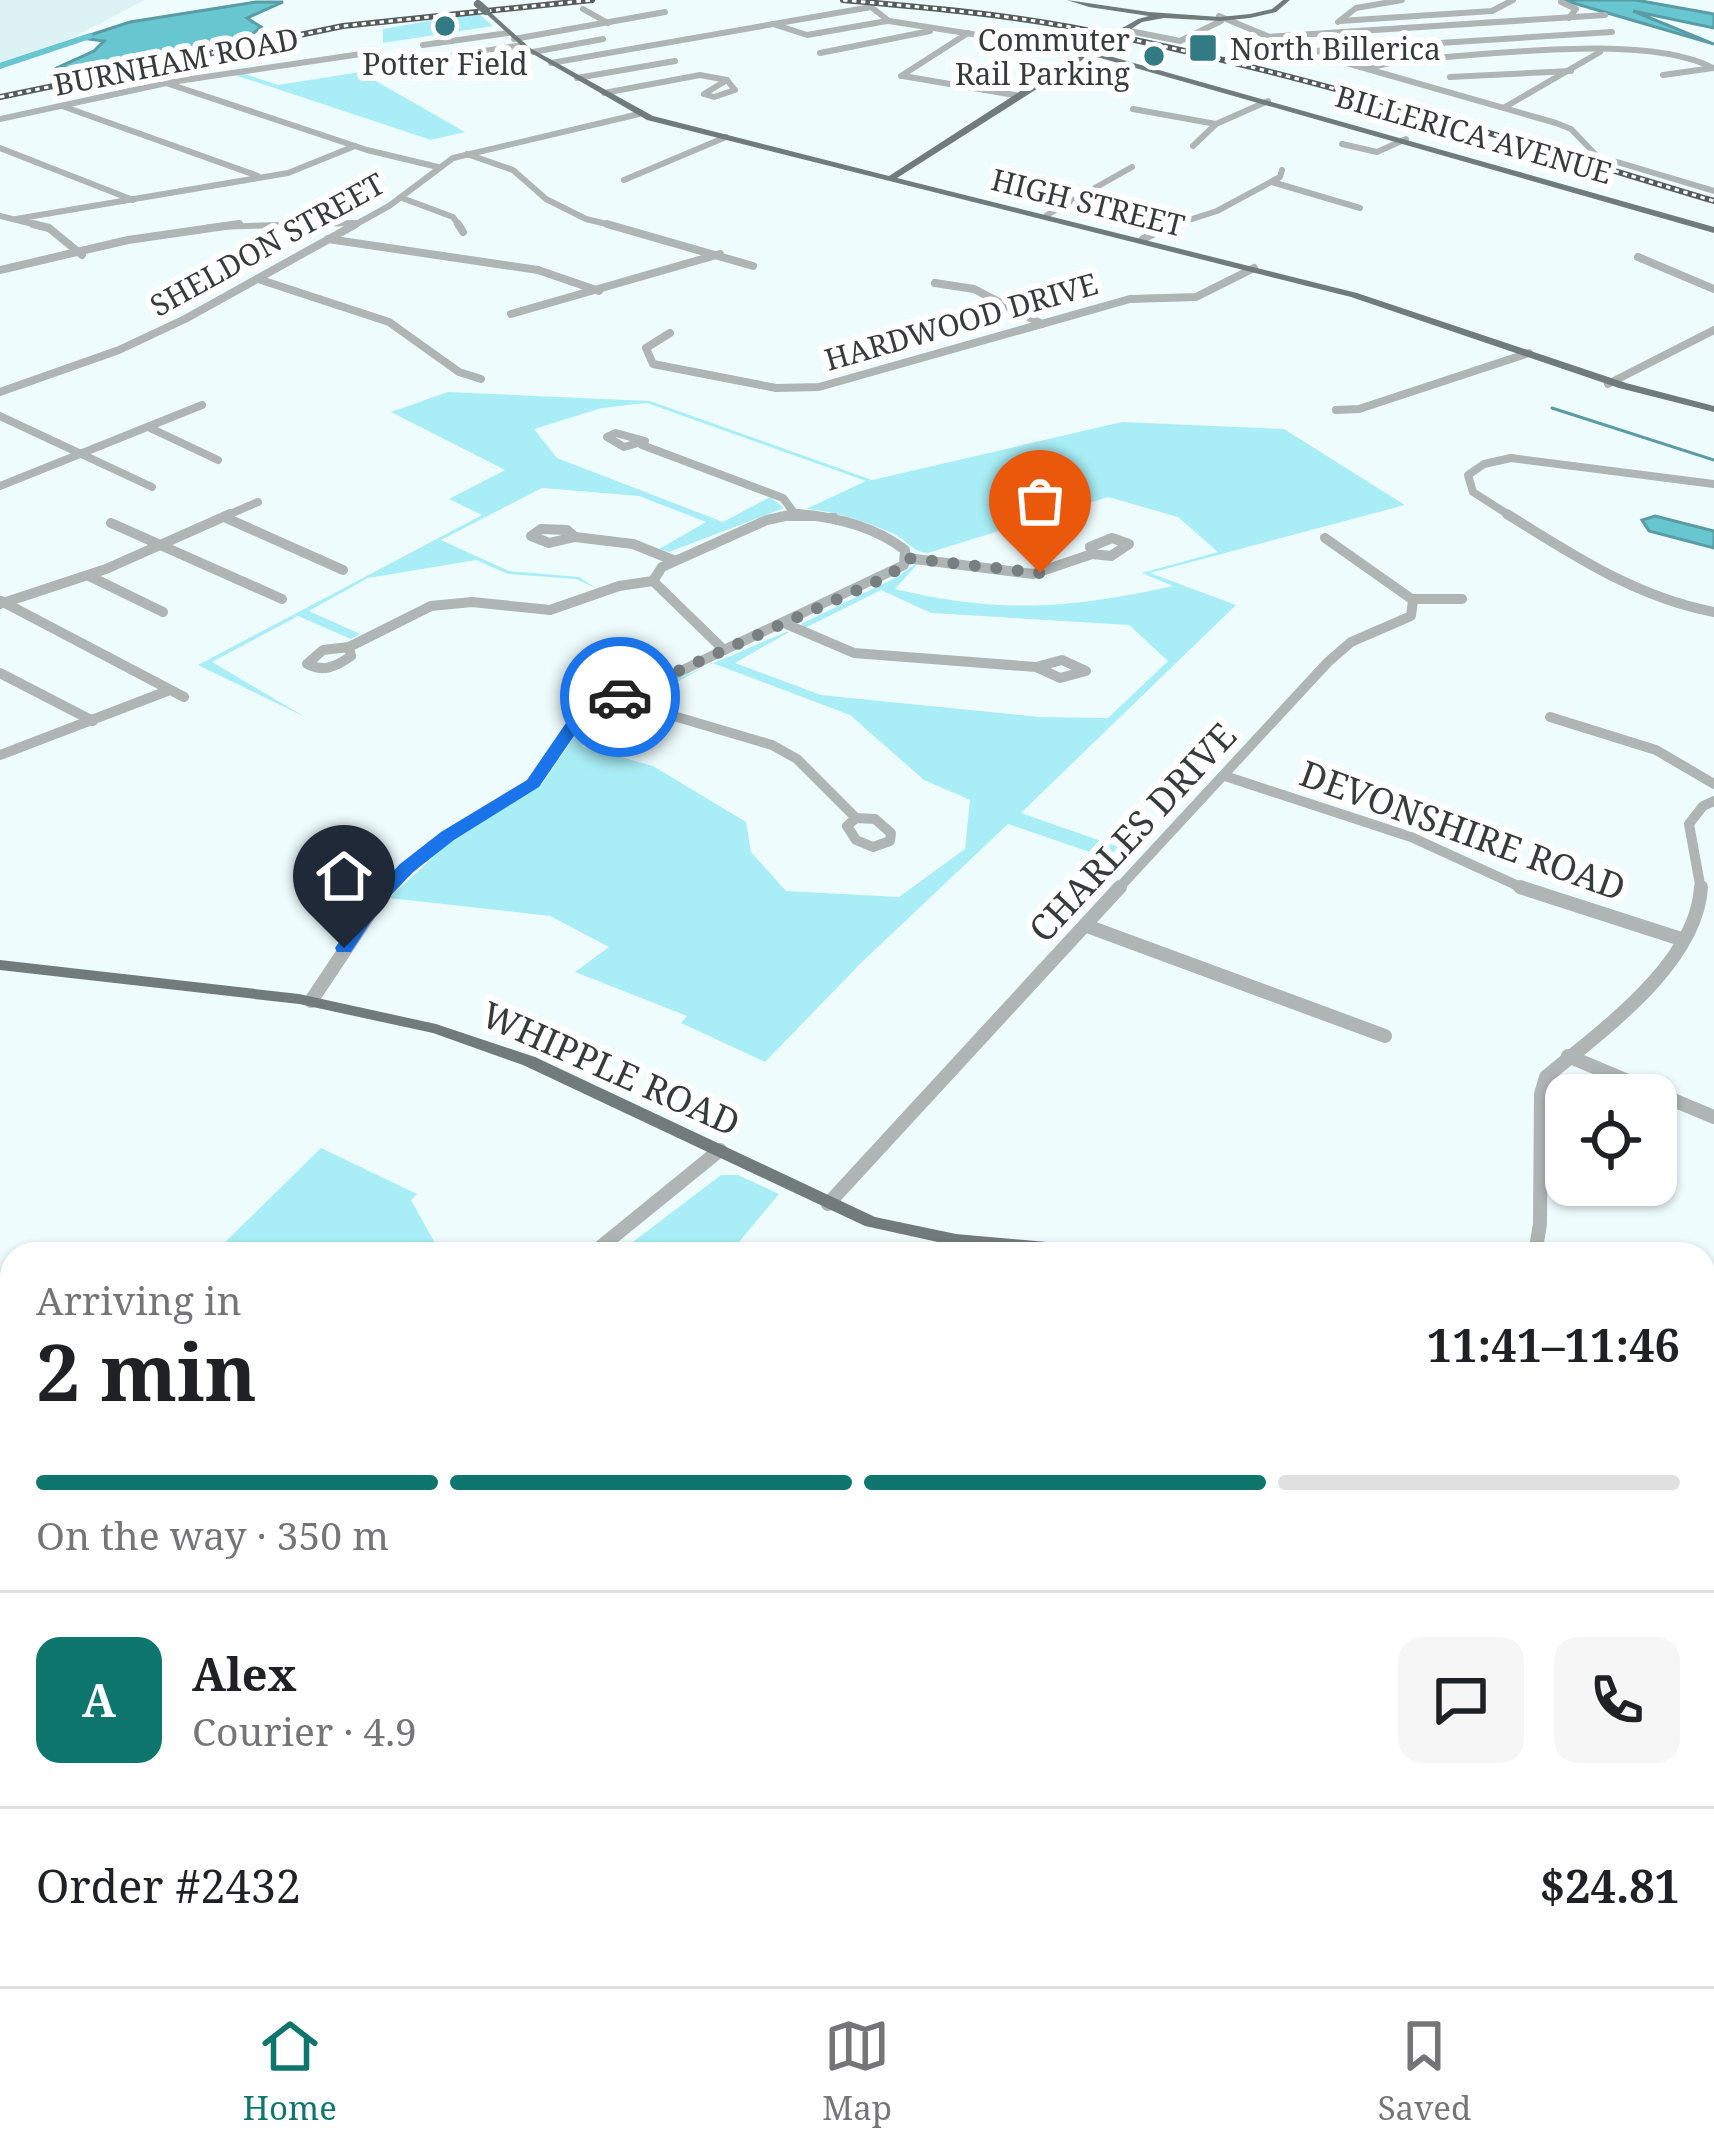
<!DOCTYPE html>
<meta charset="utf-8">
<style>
:root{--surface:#fff;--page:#f6f6f6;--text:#202124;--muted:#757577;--line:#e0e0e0;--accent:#0f766e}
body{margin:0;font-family:"Noto Serif",serif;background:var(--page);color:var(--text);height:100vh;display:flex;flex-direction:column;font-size:45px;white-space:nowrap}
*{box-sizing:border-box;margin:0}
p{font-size:39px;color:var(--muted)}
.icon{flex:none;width:66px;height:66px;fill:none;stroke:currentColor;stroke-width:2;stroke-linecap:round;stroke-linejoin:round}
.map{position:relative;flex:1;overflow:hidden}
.details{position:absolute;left:0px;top:1242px;width:1716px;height:744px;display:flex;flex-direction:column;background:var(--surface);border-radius:36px 36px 0 0;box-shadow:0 3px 9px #0004}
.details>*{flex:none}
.fabs{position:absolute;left:1545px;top:1074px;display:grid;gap:24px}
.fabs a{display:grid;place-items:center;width:132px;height:132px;border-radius:24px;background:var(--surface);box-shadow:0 3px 9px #0004;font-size:60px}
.pin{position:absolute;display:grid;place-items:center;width:102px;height:102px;color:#fff;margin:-123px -51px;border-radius:50% 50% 50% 0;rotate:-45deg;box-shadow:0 0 12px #0007}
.pin .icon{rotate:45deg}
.courier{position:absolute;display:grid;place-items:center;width:120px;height:120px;margin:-60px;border:9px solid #1a73e8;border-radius:50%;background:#fff;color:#222;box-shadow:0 3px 15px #0007}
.overview em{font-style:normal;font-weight:700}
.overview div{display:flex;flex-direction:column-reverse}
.overview{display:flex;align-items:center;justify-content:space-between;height:204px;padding:0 36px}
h1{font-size:78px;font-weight:700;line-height:90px}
.bar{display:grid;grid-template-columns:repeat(4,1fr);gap:18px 12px;align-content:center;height:144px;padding:0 36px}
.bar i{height:15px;border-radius:9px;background:var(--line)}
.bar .selected{background:var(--accent)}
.bar p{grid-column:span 4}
.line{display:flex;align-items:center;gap:30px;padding:0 36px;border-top:3px solid var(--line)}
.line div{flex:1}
.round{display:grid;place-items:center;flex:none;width:126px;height:126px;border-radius:24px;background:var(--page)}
.tabs{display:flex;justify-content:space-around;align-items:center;height:168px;border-top:3px solid var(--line);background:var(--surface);font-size:33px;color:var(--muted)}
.tabs a{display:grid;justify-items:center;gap:6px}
.tabs .selected{color:var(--accent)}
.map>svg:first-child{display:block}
.built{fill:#dcf2f5}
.green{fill:#a9eef6}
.water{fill:#68c6d1;stroke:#599ca4;stroke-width:3}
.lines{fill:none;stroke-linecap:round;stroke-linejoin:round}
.stream{stroke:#599ca4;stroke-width:3}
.canal{stroke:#68c6d1;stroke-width:6}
.minor-far4{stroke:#afb4b5;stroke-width:6}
.minor-far3{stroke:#afb4b5;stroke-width:8}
.minor-far2{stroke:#afb4b5;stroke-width:10}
.minor-far1{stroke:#afb4b5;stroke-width:14}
.minor{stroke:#afb4b5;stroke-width:16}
.major{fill:#717b7c;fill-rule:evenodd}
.rail-casing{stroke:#555b5c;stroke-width:6}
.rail{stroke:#fff;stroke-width:3;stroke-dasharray:4.5;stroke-linecap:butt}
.major-bridge{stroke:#717b7c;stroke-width:8}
.route{fill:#1a73e8}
.done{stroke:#777f80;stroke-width:12;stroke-dasharray:0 21.6}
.poi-dot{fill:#337b84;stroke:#fff;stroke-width:4.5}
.labels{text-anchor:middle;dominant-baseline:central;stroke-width:12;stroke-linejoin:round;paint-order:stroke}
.far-poi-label{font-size:30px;fill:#363b3c;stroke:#fff;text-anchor:end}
.far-street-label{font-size:30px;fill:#363b3c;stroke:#fff}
.street-label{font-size:36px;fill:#363b3c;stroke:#fff}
</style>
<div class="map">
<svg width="1714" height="1986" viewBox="0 0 1714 1986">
<rect width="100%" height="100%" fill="#effcfe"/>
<!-- built -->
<polygon class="built" points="0,0 145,0 62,43 0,64"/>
<!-- green -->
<g class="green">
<polygon points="477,12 493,26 383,43 383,29"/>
<polygon points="360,72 465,132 431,140 232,74 242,73 278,85"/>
<path d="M448,392L650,401L872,480L1122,422L1284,429L1405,505L1150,573L1236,605L1021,813L1124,849L1140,850L1122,869L1113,860L1008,824L861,963L765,1062L681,1023L687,1016L575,972L609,947L550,916L389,898L445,846L542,784L578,731L617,705L582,746L653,766L746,822L751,852L786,891L899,897L965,849L970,800L924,780L850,715L712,663L642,701L639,695L786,632H789L735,663L821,695L1040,717L1108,718L1168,661L1129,625L931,613L881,590L805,628L801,624L897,577L921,560L895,589C1001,614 1067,609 1173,586L1142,573L1218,552L1178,517L1108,497L928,553C912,552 908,541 894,534C867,522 835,511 806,509L866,481L647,403L602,408L534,429L557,458L723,522L770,497L784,508L669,552L659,549L706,522L639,496L542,488L441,540L509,571L579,577L596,588L576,579L508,574L476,560L368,578L309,611L360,634L351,639L298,616L212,662L305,717L198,665L482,515L449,499L505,470L391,412Z"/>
<polygon points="321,1148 417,1194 411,1200 441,1254 213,1254"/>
<polygon points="721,1175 738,1175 779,1194 729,1254 617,1254"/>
</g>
<!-- water -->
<g class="water">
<polygon points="1563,0 1636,0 1714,14 1714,28 1633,11 1714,44"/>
<polygon points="256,2 283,2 247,18 261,27 244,41 95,74 59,67 94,51 104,41 81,38 130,22"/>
<polygon points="1655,516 1714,531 1714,548 1649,531 1642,520"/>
</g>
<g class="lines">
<!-- stream -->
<polyline class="stream" points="1552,408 1714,460"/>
<!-- canal -->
<polyline class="canal" points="0,66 90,36"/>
<!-- minor-far4 -->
<g class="minor-far4">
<polyline points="1561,2 1576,9 1569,18"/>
<polyline points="583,9 608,23"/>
<polyline points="1219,16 1301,50 1556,123 1571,129 1597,156 1714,191"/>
<polyline points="1340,21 1492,11 1513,0"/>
<polyline points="1338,22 1356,8 1402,0"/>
<polyline points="773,24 807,35 887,21"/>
<polyline points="1125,30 1180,41 1221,21"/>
<polyline points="1266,37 1605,15"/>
<polyline points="514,39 665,12"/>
<polyline points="423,45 508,33"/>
<polyline points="1314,51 1612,32"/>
<polyline points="533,52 603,39"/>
<polyline points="820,53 930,31"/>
<polyline points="419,61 523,45"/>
<polyline points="551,63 871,7 889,21 1087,52"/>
<path d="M1367,68L1404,60C1485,56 1645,32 1713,68"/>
<polyline points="1663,75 1713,68"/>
<polyline points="901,76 968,33"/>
<polyline points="903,76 1020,96"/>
<polyline points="1450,77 1571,71"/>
<polyline points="577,78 675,61"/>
<polygon points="727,80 735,90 714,97 704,94"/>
<polyline points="166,83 367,150 438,167"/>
<polyline points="604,93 700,75 727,80"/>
<polyline points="62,106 258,176"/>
<polyline points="1505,107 1600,52"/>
<polyline points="1133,109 1216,124"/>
<polyline points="0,119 171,82 361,54"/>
<polyline points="1342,144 1377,152 1406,139"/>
<polyline points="1193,146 1216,124 1268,101"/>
<polyline points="0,148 133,200"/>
<polyline points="467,154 513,170 546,199 586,219 619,227"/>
<polyline points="624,180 726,137"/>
<polyline points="1272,182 1360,208"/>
<polyline points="402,198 453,217 460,227"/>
<polyline points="1047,215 1132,167"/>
<polyline points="0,216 45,227"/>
<polyline points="16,219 288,173 355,146"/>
<polyline points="209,227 353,223"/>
<polyline points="351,227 389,206 453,158 639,114"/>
<polyline points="1167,227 1217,211 1280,177 1282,170"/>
</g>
<!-- minor-far3 -->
<g class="minor-far3">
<polyline points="33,224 49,228 82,255"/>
<polyline points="458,224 463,232"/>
<polyline points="607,224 753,266"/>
<polyline points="328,239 538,270 599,291"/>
<polyline points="1143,239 1173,224"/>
<polyline points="1638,257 1714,289"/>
<polyline points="0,270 128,240 239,224"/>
<polyline points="258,279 389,322 459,372 481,379"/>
<polyline points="935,283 974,289 1042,324"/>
<polyline points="511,314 720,254"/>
<polyline points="670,333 646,348 653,364 776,388 819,387 1130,299 1196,297 1254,268"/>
<polyline points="1608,384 1714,330"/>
<polyline points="0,392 119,350 185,319 356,224"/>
<polyline points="1336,410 1359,409 1529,353"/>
<polyline points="0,416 152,487"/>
<polyline points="148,427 218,460"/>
<polygon points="616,433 645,441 624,447 607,437"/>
<polyline points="642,445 783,498 795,514"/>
<polyline points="0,486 202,405"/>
<polyline points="223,517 258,502"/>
<polyline points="780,517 834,517"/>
<polyline points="1512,517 1473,492 1468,475 1484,464 1511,458 1714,484"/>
</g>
<!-- minor-far2 -->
<g class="minor-far2">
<path d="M1507,514C1572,555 1638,598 1714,612"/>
<polyline points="224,517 343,570"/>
<polyline points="111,523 282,599"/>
<polygon points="541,529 567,530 575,537 549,543 531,536"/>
<polyline points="575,537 633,544 673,560"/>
<polygon points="1112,538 1129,544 1111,556 1092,554 1090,547"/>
<polyline points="907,558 1033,574 1092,554"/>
<polyline points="89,576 163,612"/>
<polyline points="1412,599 1462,599"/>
<polyline points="1,601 184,697"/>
<polyline points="0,604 106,569 230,514"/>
<polyline points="786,624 854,653 1036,667"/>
<path d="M349,647L351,656C337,666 323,673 307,664L323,650Z"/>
<polyline points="349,647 431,606 472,602 550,610 619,586 653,581"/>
<polyline points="724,650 653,581 662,567 767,520 794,514"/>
<path d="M724,650L904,565L905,550C874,526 836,517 798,514"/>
<polygon points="1062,660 1086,671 1060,678 1036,667"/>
<polyline points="0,673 93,721"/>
<polyline points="616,699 772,745 797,759 856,818"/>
<polyline points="1550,717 1656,750 1714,784"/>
<polyline points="0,755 170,690"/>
<polyline points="1225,776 1411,837 1527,890"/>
<polygon points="856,818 875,819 891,833 890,841 873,847 856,840 847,826"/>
<polyline points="385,890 448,836 533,783 577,722 724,650"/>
<polyline points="1117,890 1328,662 1351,642 1411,616 1413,600 1325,538"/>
<polyline points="1701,890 1689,824 1703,806 1714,801"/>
</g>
<!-- minor-far1 -->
<g class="minor-far1">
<polyline points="1520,887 1681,939"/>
<polyline points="1087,926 1385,1036"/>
<polyline points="311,1001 387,887"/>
<polyline points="1568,1056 1714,1117"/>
<polyline points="828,1204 1120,887"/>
<polyline points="592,1254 720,1150"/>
<path d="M1535,1254L1540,1224L1541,1094L1546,1077C1600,1032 1697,964 1701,887"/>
</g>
<!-- minor -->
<g class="minor">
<polyline points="0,1576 12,1567"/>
<polyline points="0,1588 12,1596"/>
<polyline points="226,1974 234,1986"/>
<polyline points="1480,1974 1498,1986"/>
<polyline points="398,1986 407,1974"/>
<polyline points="1076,1986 1089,1974"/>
</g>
<!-- major -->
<g class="major">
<polygon points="1067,0 1149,12 1220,17 1250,14 1272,9 1283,0 1290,0 1276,12 1250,18 1220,21 1164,18 1142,22 1095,52 1714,227 1714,233 1090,55 897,178 1357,293 1626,383 1714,406 1714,412 1619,388 1351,297 647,120 526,50 483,11 488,10 530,48 653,116 889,176 1084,50 1138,19 1149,16 1089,7"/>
<polygon points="0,960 299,994 436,1024 535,1057 875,1217 956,1234 1114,1248 1120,1250 1123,1254 1044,1254 956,1246 865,1226 523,1065 433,1033 299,1004 0,970"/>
<polygon points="1704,1342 1714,1345 1714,1359 1704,1356"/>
</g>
<defs>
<g id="rail">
<path d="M843,0C919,7 995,13 1070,27C1289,68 1501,137 1714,201"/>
<polyline points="0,97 343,26 592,0"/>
</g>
</defs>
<!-- rail casing -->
<use href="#rail" class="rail-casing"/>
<!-- rail -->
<use href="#rail" class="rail"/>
<!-- major-bridge -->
<polyline class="major-bridge" points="478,4 486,11"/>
</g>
<!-- route -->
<polygon class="route" points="614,694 628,697 578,730 539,787 454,840 413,872 381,906 351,952 337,952 335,948 368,898 400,864 441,832 527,780 566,723"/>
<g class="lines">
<!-- done -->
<polyline class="done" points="620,697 891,575 907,558 1040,573"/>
</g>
<!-- markers -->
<g class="poi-dot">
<circle cx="445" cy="26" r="12"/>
<rect x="1188" y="33" width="30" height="30" rx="6"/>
<circle cx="1154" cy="56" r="12"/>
</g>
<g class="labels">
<!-- far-poi labels -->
<g class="far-poi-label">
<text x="1130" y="39">Commuter<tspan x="1130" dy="34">Rail Parking</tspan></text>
<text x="1230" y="48" text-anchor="start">North Billerica</text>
<text x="445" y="63" text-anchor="middle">Potter Field</text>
</g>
<!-- far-street labels -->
<g class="far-street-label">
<text transform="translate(176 61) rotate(-11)">BURNHAM ROAD</text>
<text transform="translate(1474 134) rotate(16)">BILLERICA AVENUE</text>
<text transform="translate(1088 202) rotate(14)">HIGH STREET</text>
<text transform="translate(267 244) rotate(-29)">SHELDON STREET</text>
<text transform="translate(961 321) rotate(-16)">HARDWOOD DRIVE</text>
</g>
<!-- street labels -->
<g class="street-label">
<text transform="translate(1463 830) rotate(20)">DEVONSHIRE ROAD</text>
<text transform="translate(1132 832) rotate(-47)">CHARLES DRIVE</text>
<text transform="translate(611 1068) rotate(24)">WHIPPLE ROAD</text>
</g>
</g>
</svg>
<div class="fabs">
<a><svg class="icon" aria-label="locate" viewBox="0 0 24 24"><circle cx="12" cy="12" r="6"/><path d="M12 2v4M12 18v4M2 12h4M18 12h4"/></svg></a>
</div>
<div class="pin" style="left:1040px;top:573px;background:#ea580c"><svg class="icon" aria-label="bag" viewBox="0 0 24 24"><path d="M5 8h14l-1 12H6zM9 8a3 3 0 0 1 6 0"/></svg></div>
<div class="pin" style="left:344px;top:948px;background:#1f2937"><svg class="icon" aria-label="home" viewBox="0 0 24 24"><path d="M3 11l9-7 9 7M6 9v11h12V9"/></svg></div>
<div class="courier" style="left:620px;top:697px"><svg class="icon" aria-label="car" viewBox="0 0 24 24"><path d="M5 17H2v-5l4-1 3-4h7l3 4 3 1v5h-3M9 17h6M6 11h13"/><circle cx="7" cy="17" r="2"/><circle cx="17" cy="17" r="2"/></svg></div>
<section class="details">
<div class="overview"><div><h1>2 min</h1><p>Arriving in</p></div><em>11:41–11:46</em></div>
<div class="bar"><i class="selected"></i><i class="selected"></i><i class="selected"></i><i></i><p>On the way · 350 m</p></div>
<div class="line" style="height:216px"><b class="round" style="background:var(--accent);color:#fff">A</b><div><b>Alex</b><p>Courier · 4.9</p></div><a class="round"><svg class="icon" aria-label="chat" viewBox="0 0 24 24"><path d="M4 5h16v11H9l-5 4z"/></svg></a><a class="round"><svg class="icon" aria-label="phone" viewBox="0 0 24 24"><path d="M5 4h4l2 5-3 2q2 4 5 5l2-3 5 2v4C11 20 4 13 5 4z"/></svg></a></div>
<div class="line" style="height:156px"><div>Order #2432</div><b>$24.81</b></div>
</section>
</div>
<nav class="tabs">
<a class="selected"><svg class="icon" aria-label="home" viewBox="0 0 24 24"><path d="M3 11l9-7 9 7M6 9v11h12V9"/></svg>Home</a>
<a><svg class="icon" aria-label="map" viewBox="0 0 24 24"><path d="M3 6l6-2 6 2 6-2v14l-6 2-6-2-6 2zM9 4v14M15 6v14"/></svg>Map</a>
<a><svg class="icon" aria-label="saved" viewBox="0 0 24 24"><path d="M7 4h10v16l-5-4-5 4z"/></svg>Saved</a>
</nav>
